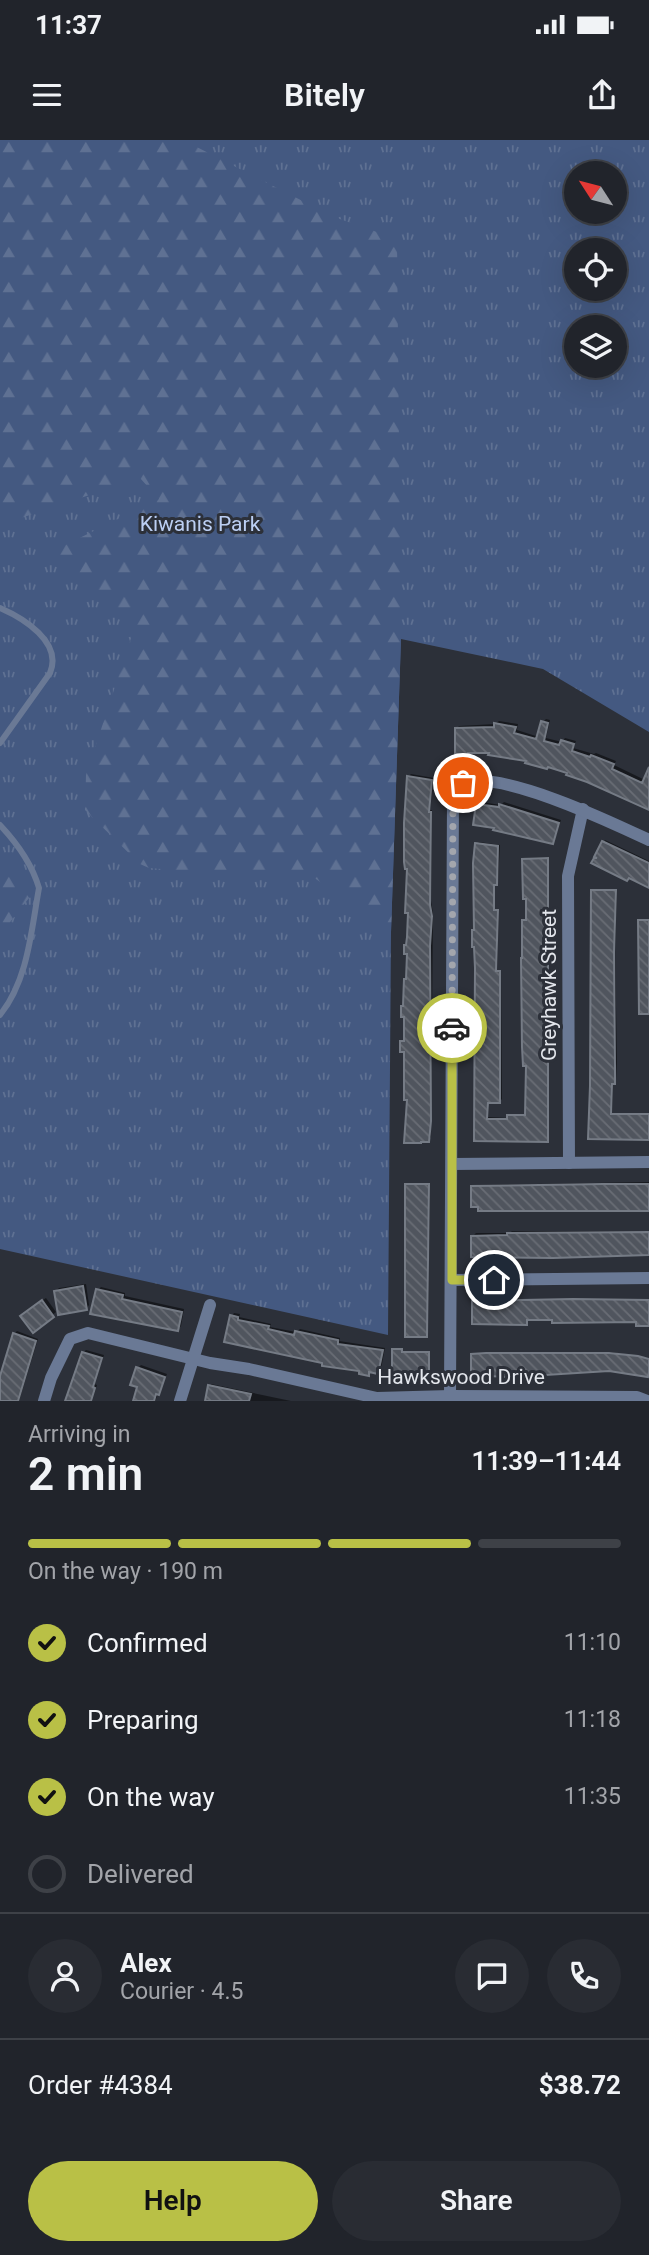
<!DOCTYPE html>
<meta charset="utf-8">
<style>
:root{--surface:#21242b;--page:#292c33;--text:#f1f3f6;--muted:#a2a4a9;--line:#3e4147;--accent:#b9c046}
body{margin:0;font-family:Roboto,sans-serif;background:var(--page);color:var(--text);height:100vh;display:flex;flex-direction:column;font-size:26px;white-space:nowrap}
*{box-sizing:border-box;margin:0}
p{font-size:23px;color:var(--muted)}
.icon{flex:none;width:38px;height:38px;fill:none;stroke:currentColor;stroke-width:2;stroke-linecap:round;stroke-linejoin:round}
.map{position:relative;height:1261px;overflow:hidden}
.drawer{display:flex;flex-direction:column;background:var(--surface);flex:1}
.drawer>*{flex:none}
.needle{width:46px;rotate:306deg}
.buttons{position:absolute;left:564px;top:21px;display:grid;gap:14px}
.buttons a{display:grid;place-items:center;width:63px;height:63px;border-radius:50%;background:var(--surface);box-shadow:0 7px 28px #0002,0 0 0 2px var(--line);font-size:35px}
.pin{position:absolute;display:grid;place-items:center;width:60px;height:60px;color:#fff;margin:-30px;border:4px solid #fff;border-radius:50%;box-shadow:0 2px 7px #0007}
.courier{position:absolute;display:grid;place-items:center;width:70px;height:70px;margin:-35px;border:5px solid #b9c046;border-radius:50%;background:#fff;color:#222;box-shadow:0 2px 9px #0007}
.head em{font-style:normal;font-weight:600}
.head div{display:flex;flex-direction:column-reverse}
.head{display:flex;align-items:center;justify-content:space-between;height:119px;padding:0 28px}
h1{font-size:46px;font-weight:600;line-height:52px}
.bar{display:grid;grid-template-columns:repeat(4,1fr);gap:10px 7px;align-content:center;height:84px;padding:0 28px}
.bar i{height:9px;border-radius:5px;background:var(--line)}
.bar .selected{background:var(--accent)}
.bar p{grid-column:span 4}
.line{display:flex;align-items:center;gap:18px;padding:0 28px;border-top:2px solid var(--line)}
.line div{flex:1}
.round{display:grid;place-items:center;flex:none;width:74px;height:74px;border-radius:37px;background:var(--page)}
ol{padding:0 28px;list-style:none}
li{display:flex;align-items:center;gap:21px;height:77px}
li p{margin-inline-start:auto}
li .icon{padding:7px;border-radius:50%;background:var(--accent);color:#111;stroke-width:4}
li:last-child{color:var(--muted)}
li i{width:38px;height:38px;border:4px solid var(--line);border-radius:50%}
.action{display:flex;gap:14px;margin-top:auto;padding:14px 28px}
.action a{flex:1;height:80px;border-radius:42px;background:var(--accent);color:#111;font-size:28px;font-weight:600;line-height:80px;text-align:center}
.action a+a{background:var(--page);color:var(--text)}
.status{display:flex;justify-content:space-between;align-items:center;height:49px;padding:0 35px;background:var(--surface);direction:ltr}
.status svg{height:19px;fill:currentColor}
header{display:flex;justify-content:space-between;align-items:center;height:91px;padding:0 28px;background:var(--surface);font-size:32px;font-weight:600}
.map>svg:first-child{display:block}
.grass{fill:url(#grass-tufts);fill-rule:evenodd}
.forest{fill:url(#forest-firs)}
.shadow{fill:#0007}
.building{fill:url(#building-back-hatch);stroke:#757b85;stroke-width:2}
.lines{fill:none;stroke-linecap:round;stroke-linejoin:round}
.lane{stroke:#6a7995;stroke-width:6}
.street{stroke:#6a7995;stroke-width:12}
.done{stroke:#a3a6ad;stroke-width:7;stroke-dasharray:0 12.6}
.route{stroke:#b9c046;stroke-width:9}
.labels{text-anchor:middle;dominant-baseline:central;stroke-width:6;stroke-linejoin:round;paint-order:stroke}
.park-label{font-size:21px;fill:#bccff3;stroke:#2c3039}
.street-label{font-size:21px;fill:#e3e6ec;stroke:#2c3039}
</style>
<div class="status"><b>11:37</b><svg viewBox="0 0 49 12"><path d="M0 12V9h3v3zM5 12V6h3v6zM10 12V3h3v9zM15 12V0h3v12zM26 1h20v11H26zM47 4h2v5h-2z"/></svg></div>
<header><svg class="icon" aria-label="menu" viewBox="0 0 24 24"><path d="M4 6h16M4 12h16M4 18h16"/></svg>Bitely<svg class="icon" aria-label="share" viewBox="0 0 24 24"><path d="M12 15V3M7 8l5-5 5 5M5 13v7h14v-7"/></svg></header>
<div class="map">
<svg width="649" height="1261" viewBox="0 0 649 1261">
<defs>
<pattern id="grass-tufts" width="24" height="20" patternUnits="userSpaceOnUse" patternTransform="scale(1.75)"><rect width="24" height="20" fill="#445981"/><path d="M3 7l-1-3M5 7V3M7 7l1-3M15 17l-1-3M17 17v-4M19 17l1-3" fill="none" stroke="#5f7193"/></pattern>
<pattern id="forest-firs" width="22" height="20" patternUnits="userSpaceOnUse" patternTransform="scale(1.75)"><rect width="22" height="20" fill="#445981"/><path d="M5 1l3.5 6h-7zM16 11l3.5 6h-7z" fill="#5f7193"/></pattern>
<pattern id="building-back-hatch" width="6" height="6" patternUnits="userSpaceOnUse" patternTransform="scale(1.75)"><rect width="6" height="6" fill="#50555e"/><path d="M-1 5l2 2M0 0l6 6M5-1l2 2" fill="none" stroke="#696d75"/></pattern>
</defs>
<rect width="100%" height="100%" fill="#2c3039"/>
<!-- grass -->
<path class="grass" d="M0,0H649V592L543,529L401,499L391,792L388,1195L0,1109ZM576,33H614V72H576ZM576,110H614V149H576ZM576,187H614V226H576Z"/>
<!-- forest -->
<g class="forest">
<polygon points="0,0 183,0 334,77 397,99 401,498 391,792 306,732 237,735 149,728 140,724 85,670 86,635 135,486 55,410 159,359 140,338 18,379 0,371"/>
<polygon points="0,711 14,731 29,758 0,795"/>
</g>
<!-- shadow -->
<g class="shadow">
<polygon points="546,579 550,580 546,598 562,602 565,598 576,601 573,608 594,614 596,613 616,621 614,625 645,640 649,669 612,651 549,625 491,611 471,611 467,614 456,589 459,586 495,584 499,581 518,584 517,590 539,597 543,582"/>
<polygon points="411,634 434,638 430,670 432,670 431,761 433,773 431,997 428,1000 409,959 406,910 402,902 404,899 405,839 408,837 408,637"/>
<polygon points="481,662 501,665 504,662 561,680 555,699 552,702 478,665"/>
<polygon points="605,700 649,721 649,746 595,719"/>
<polygon points="479,702 500,705 498,741 495,744 495,769 499,769 497,830 501,830 502,959 500,961 489,961 488,977 509,978 511,974 527,974 524,781 528,779 524,720 526,718 549,717 549,998 547,1000 475,999 477,704"/>
<polygon points="594,749 617,749 615,809 617,922 616,940 613,943 612,973 649,974 649,998 590,997 592,751"/>
<polygon points="649,1042 649,1068 473,1047 476,1045"/>
<polygon points="409,1043 430,1043 428,1193 427,1195 407,1045"/>
<polygon points="512,1091 649,1091 649,1114 473,1096 476,1093 510,1093"/>
<polygon points="86,1144 89,1165 86,1169 56,1151 59,1148"/>
<polygon points="101,1147 125,1153 125,1156 184,1169 181,1186 178,1189 98,1150"/>
<polygon points="46,1158 56,1172 33,1190 25,1173"/>
<polygon points="649,1159 649,1184 638,1181 554,1178 528,1178 526,1183 474,1162 476,1160"/>
<polygon points="234,1173 240,1174 239,1177 271,1184 270,1187 296,1192 300,1189 340,1198 339,1201 385,1208 381,1229 378,1232 371,1231 368,1234 361,1230 226,1201 232,1176"/>
<polygon points="17,1191 38,1199 19,1261 0,1261 0,1241 14,1194"/>
<polygon points="396,1208 403,1208 403,1211 430,1211 430,1232 428,1234 394,1210"/>
<polygon points="86,1210 104,1215 94,1244 97,1245 92,1261 67,1261 83,1213"/>
<polygon points="611,1212 649,1218 649,1235 637,1232 609,1229 532,1231 472,1214 474,1213"/>
<polygon points="141,1225 167,1234 155,1261 134,1261 139,1246 138,1228"/>
<polygon points="211,1244 291,1261 206,1261"/>
</g>
<!-- building -->
<g class="building">
<polygon points="541,581 548,583 544,601 559,605 561,600 574,604 572,611 590,617 591,615 614,624 612,629 642,643 649,627 649,670 587,642 566,635 567,633 548,627 547,629 525,623 526,621 488,615 489,613 468,613 468,616 455,617 455,588 494,587 494,583 516,587 514,593 536,599"/>
<polygon points="407,636 432,640 429,672 431,672 430,765 432,776 430,806 431,981 429,1002 421,1002 421,1003 404,1003 407,960 404,960 404,912 400,912 400,901 404,901 404,877 401,877 401,866 403,866 404,839 406,839 407,814 404,814 404,805 406,805 407,797 408,773 405,773 407,729 405,729 404,722 404,683"/>
<polygon points="476,664 499,667 499,664 559,683 553,704 493,690 494,688 473,685"/>
<polygon points="602,701 649,723 649,748 629,738 627,741 591,723 594,718 597,718 594,717"/>
<polygon points="475,703 498,706 497,745 494,745 494,770 498,770 496,831 500,831 500,963 488,963 487,979 507,979 507,975 525,975 526,926 523,926 522,907 521,818 522,818 522,780 526,780 526,759 523,759 522,719 548,718 548,1002 474,1001 475,828 474,807 472,807 472,790 474,790 473,723"/>
<polygon points="591,750 616,750 614,812 615,925 615,944 612,944 611,974 649,974 649,1000 588,999 590,946"/>
<polygon points="638,780 649,780 649,874 639,874"/>
<polygon points="405,1044 429,1044 427,1197 405,1197"/>
<polygon points="603,1044 649,1044 649,1071 478,1071 478,1067 471,1067 471,1046"/>
<polygon points="649,1092 649,1115 553,1118 471,1117 471,1096 507,1095 507,1093"/>
<polygon points="83,1146 87,1170 58,1175 54,1151"/>
<polygon points="96,1149 123,1155 122,1159 182,1172 178,1191 90,1174"/>
<polygon points="573,1159 649,1160 649,1186 636,1186 636,1182 552,1183 552,1180 527,1180 527,1185 472,1184 472,1161"/>
<polygon points="42,1160 54,1177 33,1193 20,1176"/>
<polygon points="230,1175 238,1177 238,1180 269,1186 268,1189 294,1195 295,1191 338,1200 338,1204 383,1210 378,1234 369,1232 369,1236 359,1234 359,1231 322,1226 322,1223 224,1202"/>
<polygon points="13,1193 36,1201 18,1261 0,1261 0,1236"/>
<polygon points="392,1209 402,1209 402,1212 429,1212 429,1236 392,1235"/>
<polygon points="82,1212 102,1218 93,1247 95,1248 91,1261 65,1261"/>
<polygon points="486,1213 609,1213 638,1216 649,1219 649,1232 648,1237 609,1231 530,1236 530,1233 506,1234 506,1237 471,1235 471,1214"/>
<polygon points="136,1227 165,1237 159,1255 156,1254 154,1261 133,1261 137,1247 130,1245"/>
<polygon points="208,1245 251,1254 249,1261 205,1261"/>
</g>
<g class="lines">
<!-- lane -->
<g class="lane">
<path d="M0,468C23,478 63,502 50,533L0,603"/>
<path d="M0,685C17,703 32,724 39,748C31,792 28,840 0,875"/>
</g>
<!-- street -->
<g class="street">
<polyline points="569,1023 568,736 583,669"/>
<polyline points="452,1024 649,1022"/>
<polyline points="452,1140 649,1138"/>
<path d="M450,1256L453,659C456,652 457,646 465,643C502,630 613,683 649,700"/>
<polyline points="44,1261 51,1238 70,1199 88,1193 210,1223 249,1229 377,1258 450,1256 637,1257 647,1261"/>
<polyline points="180,1261 210,1165"/>
</g>
</g>
<g class="lines">
<!-- done -->
<polyline class="done" points="452,888 453,659 457,648 463,643"/>
<!-- route -->
<polyline class="route" points="452,888 452,1140 494,1140"/>
</g>
<g class="labels">
<!-- park labels -->
<g class="park-label">
<text x="200" y="384">Kiwanis Park</text>
</g>
<!-- street labels -->
<g class="street-label">
<text transform="translate(549 845) rotate(-90)">Greyhawk Street</text>
<text x="461" y="1237">Hawkswood Drive</text>
</g>
</g>
</svg>
<div class="buttons">
<a><svg class="needle" viewBox="-14 -14 28 28"><path d="M0-13l5 13h-10z" fill="#e53935"/><path d="M0 13l5-13h-10z" fill="#a2a4a9"/></svg></a>
<a><svg class="icon" aria-label="locate" viewBox="0 0 24 24"><circle cx="12" cy="12" r="6"/><path d="M12 2v4M12 18v4M2 12h4M18 12h4"/></svg></a>
<a><svg class="icon" aria-label="layers" viewBox="0 0 24 24"><path d="M12 4l9 5-9 5-9-5zM3 14l9 5 9-5"/></svg></a>
</div>
<div class="pin" style="left:463px;top:643px;background:#ea580c"><svg class="icon" aria-label="bag" viewBox="0 0 24 24"><path d="M5 8h14l-1 12H6zM9 8a3 3 0 0 1 6 0"/></svg></div>
<div class="pin" style="left:494px;top:1140px;background:#1f2937"><svg class="icon" aria-label="home" viewBox="0 0 24 24"><path d="M3 11l9-7 9 7M6 9v11h12V9"/></svg></div>
<div class="courier" style="left:452px;top:888px"><svg class="icon" aria-label="car" viewBox="0 0 24 24"><path d="M5 17H2v-5l4-1 3-4h7l3 4 3 1v5h-3M9 17h6M6 11h13"/><circle cx="7" cy="17" r="2"/><circle cx="17" cy="17" r="2"/></svg></div>
</div>
<section class="drawer">
<div class="head"><div><h1>2 min</h1><p>Arriving in</p></div><em>11:39–11:44</em></div>
<div class="bar"><i class="selected"></i><i class="selected"></i><i class="selected"></i><i></i><p>On the way · 190 m</p></div>
<ol>
<li><svg class="icon" aria-label="check" viewBox="0 0 24 24"><path d="M5 12l5 5 9-10"/></svg>Confirmed<p>11:10</p></li>
<li><svg class="icon" aria-label="check" viewBox="0 0 24 24"><path d="M5 12l5 5 9-10"/></svg>Preparing<p>11:18</p></li>
<li><svg class="icon" aria-label="check" viewBox="0 0 24 24"><path d="M5 12l5 5 9-10"/></svg>On the way<p>11:35</p></li>
<li><i></i>Delivered</li>
</ol>
<div class="line" style="height:126px"><a class="round"><svg class="icon" aria-label="person" viewBox="0 0 24 24"><circle cx="12" cy="8" r="4"/><path d="M4 21q1-7 8-7t8 7"/></svg></a><div><b>Alex</b><p>Courier · 4.5</p></div><a class="round"><svg class="icon" aria-label="chat" viewBox="0 0 24 24"><path d="M4 5h16v11H9l-5 4z"/></svg></a><a class="round"><svg class="icon" aria-label="phone" viewBox="0 0 24 24"><path d="M5 4h4l2 5-3 2q2 4 5 5l2-3 5 2v4C11 20 4 13 5 4z"/></svg></a></div>
<div class="line" style="height:91px"><div>Order #4384</div><b>$38.72</b></div>
<div class="action"><a>Help</a><a>Share</a></div>
</section>
